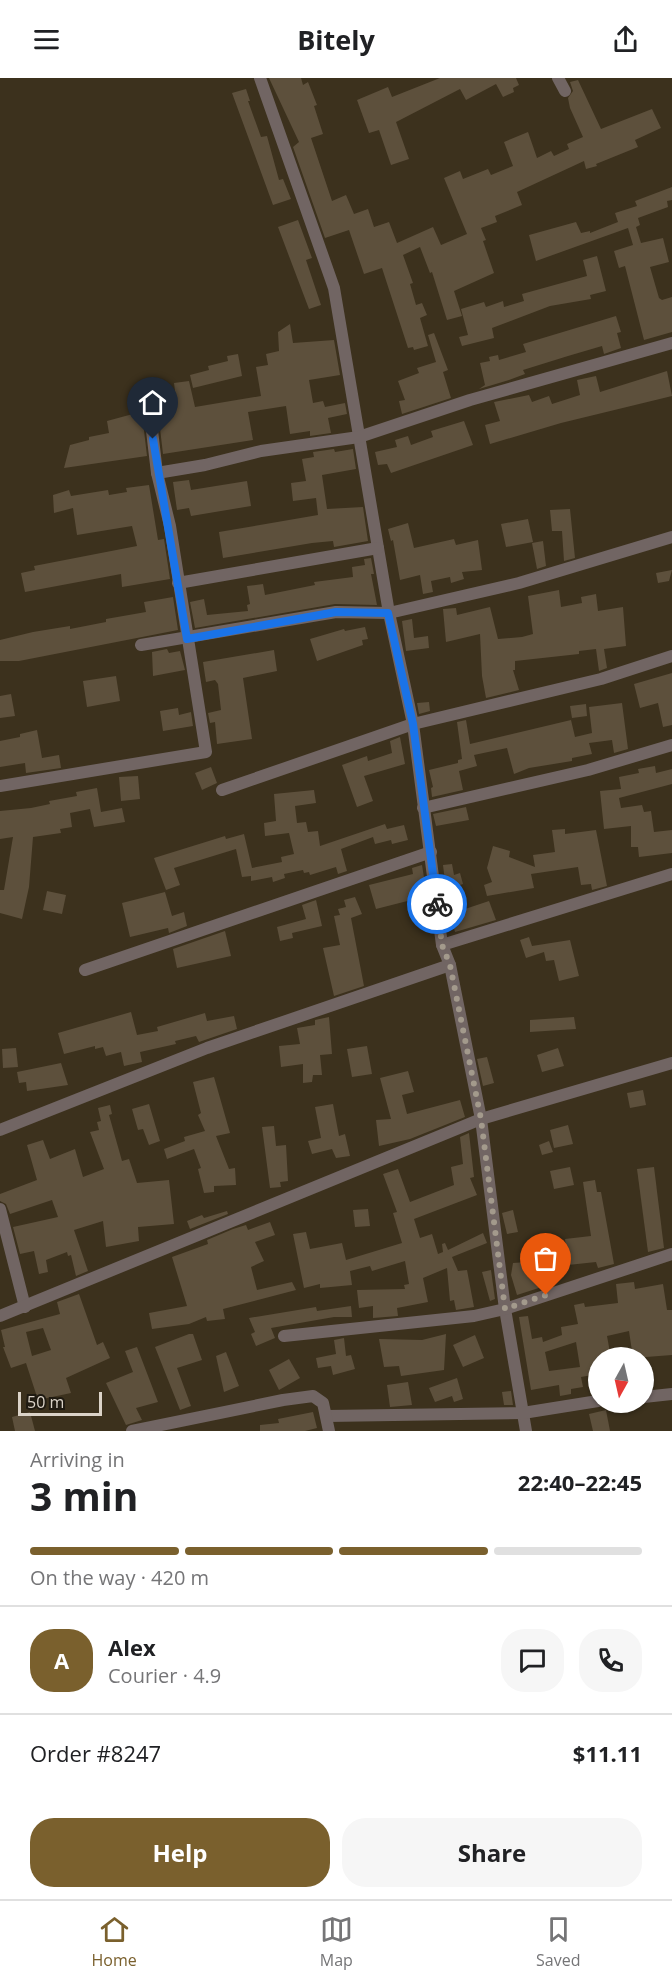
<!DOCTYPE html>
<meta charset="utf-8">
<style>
:root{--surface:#fff;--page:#f6f6f6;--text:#202124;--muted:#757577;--line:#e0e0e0;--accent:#7a602d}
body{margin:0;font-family:"Open Sans",sans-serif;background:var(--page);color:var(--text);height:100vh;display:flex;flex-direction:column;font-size:22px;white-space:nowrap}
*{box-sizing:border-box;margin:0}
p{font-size:20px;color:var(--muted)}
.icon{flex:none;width:33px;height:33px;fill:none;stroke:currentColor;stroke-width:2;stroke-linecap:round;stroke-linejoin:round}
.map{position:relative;height:1353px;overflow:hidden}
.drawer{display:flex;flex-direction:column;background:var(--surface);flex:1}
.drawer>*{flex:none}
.needle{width:39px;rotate:188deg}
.buttons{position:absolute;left:588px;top:1269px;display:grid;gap:12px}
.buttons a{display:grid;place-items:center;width:66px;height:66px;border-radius:50%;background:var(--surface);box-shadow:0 2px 4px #0004;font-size:30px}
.scale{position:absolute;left:18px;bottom:15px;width:84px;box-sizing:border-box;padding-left:6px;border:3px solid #dbd3c8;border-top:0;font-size:16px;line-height:21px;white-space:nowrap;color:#dbd3c8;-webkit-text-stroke:4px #1f1a11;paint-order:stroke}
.pin{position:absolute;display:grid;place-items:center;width:51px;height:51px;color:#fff;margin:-62px -26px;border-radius:50% 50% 50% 0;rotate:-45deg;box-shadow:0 0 6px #0007}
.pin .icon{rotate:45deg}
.courier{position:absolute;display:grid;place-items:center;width:60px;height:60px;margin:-30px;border:4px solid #1a73e8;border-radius:50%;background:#fff;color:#222;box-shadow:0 2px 8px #0007}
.headline em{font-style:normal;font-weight:700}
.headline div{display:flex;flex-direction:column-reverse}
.headline{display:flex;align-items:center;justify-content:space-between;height:102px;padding:0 30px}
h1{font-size:39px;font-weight:700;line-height:45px}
.bar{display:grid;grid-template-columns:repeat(4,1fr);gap:9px 6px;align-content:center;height:72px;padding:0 30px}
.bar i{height:8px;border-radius:4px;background:var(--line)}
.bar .selected{background:var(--accent)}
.bar p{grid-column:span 4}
.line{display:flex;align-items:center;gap:15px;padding:0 30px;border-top:2px solid var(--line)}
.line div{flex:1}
.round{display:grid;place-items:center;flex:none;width:63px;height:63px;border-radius:24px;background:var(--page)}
.cta{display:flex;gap:12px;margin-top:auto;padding:12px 30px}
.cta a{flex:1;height:69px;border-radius:24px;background:var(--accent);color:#fff;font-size:24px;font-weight:700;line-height:69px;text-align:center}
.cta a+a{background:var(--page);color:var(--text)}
header{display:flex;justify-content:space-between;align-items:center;height:78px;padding:0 30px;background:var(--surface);font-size:27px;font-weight:700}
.tab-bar{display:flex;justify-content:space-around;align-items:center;height:84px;border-top:2px solid var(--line);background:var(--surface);font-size:16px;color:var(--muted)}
.tab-bar a{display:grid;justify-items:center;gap:3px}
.tab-bar .selected{color:var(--accent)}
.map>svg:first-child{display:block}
.building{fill:#5d503c;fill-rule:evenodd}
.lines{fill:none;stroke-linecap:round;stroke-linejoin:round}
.minor{stroke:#716563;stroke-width:12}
.done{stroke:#a39a8c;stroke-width:6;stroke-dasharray:0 10.8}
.route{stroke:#1a73e8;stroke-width:8}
</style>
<header><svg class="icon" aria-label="menu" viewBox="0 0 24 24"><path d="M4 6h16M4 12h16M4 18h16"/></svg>Bitely<svg class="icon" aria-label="share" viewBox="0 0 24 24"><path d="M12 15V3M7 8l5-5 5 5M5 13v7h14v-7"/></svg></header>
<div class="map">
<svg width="672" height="1353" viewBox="0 0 672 1353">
<rect width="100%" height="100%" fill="#3c311d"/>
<!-- building -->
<g class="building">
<polygon points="269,0 301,0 303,7 308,4 317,27 314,28 323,56 311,60 332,123 346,117 354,136 368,131 374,149 389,144 397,165 433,149 441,167 467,156 444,100 460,93 463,101 488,91 491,97 513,88 504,64 528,54 537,80 551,73 554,78 569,71 567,66 583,59 570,30 568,20 573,13 570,4 578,2 601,51 652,31 661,50 635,62 638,69 596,86 597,88 586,91 584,83 517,114 522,127 495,138 497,144 481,150 486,162 483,163 494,195 454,213 462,238 447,242 432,194 430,195 420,169 403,177 413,205 410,206 416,227 422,225 427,237 420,240 428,268 414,272 413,269 408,270 382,190 364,196 349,152 325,160 293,69 299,64"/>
<polygon points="440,0 516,0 519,7 513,10 514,14 503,19 496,6 466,22 460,11 400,42 396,44 409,81 391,87 379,52 369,55 357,22 388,9 392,19"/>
<polygon points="246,11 250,23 248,23 261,59 267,58 279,102 283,101 291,121 273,127 232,15"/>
<polygon points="672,109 672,122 667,123 668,129 638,140 640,147 636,149 641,165 663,160 669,184 650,189 659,220 662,222 672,219 672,254 644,262 625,188 619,190 614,173 633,167 628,150 536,183 529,157 576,144 581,155 590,153 590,155 618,144 615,135 637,128 635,123"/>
<polygon points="298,142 312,180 306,182 321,227 309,231 278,149"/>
<polygon points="597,178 606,213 590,217 591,221 550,228 492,250 494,260 462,268 459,259 468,257 461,231 484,224 486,229 503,223 504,229 524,223 522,216 587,198 583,182"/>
<polygon points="616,238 621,254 617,255 621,270 604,276 602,268 568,278 523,292 525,296 509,302 479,311 485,307 480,285 490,283 489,279 498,277 499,282 526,274 523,266"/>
<polygon points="290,246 293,265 334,262 340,297 309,302 313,325 323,323 325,329 345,325 347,336 328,340 331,355 310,358 310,353 290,356 286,328 248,334 253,362 163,376 159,342 155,337 149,336 143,344 147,378 64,390 70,367 89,362 89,359 109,355 107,343 155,330 151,320 175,313 174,305 189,303 195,329 261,318 256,289 268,287 266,276 279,273 278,254"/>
<polygon points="434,255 448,292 443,294 451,320 402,336 399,323 405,322 398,303 419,295 417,290 436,284 428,257"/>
<polygon points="238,276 242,298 193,310 190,297 209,292 208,288 228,283 227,278"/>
<polygon points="667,293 672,318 561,345 490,366 485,347 500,343 494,324 529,317 532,324 549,318 552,326 580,317 577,302 596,298 600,314"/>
<polygon points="464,343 473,367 391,395 387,386 378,387 375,374 397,369 395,362 408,358 411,367 433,359 431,353"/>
<polygon points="334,371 335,374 353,371 356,391 322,397 327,431 363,429 368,463 334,469 333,463 312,465 223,480 219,454 318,437 316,420 293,423 291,405 306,403 302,381 314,379 313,374"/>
<polygon points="189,402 191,412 247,403 251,428 191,438 189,430 177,432 173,404"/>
<polygon points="149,407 158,462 164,461 170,501 122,509 121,496 25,514 21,495 35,492 34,488 137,468 132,448 77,457 73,430 54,435 53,417 69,412 71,418 108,412 109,417 127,414 126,410"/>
<polygon points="570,431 575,480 564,483 562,453 552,453 550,432"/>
<polygon points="528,441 533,464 506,469 501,446"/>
<polygon points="408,445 414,470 454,461 456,467 478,462 482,492 462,494 464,501 451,505 450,499 431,503 433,514 423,516 420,497 400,502 393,462 391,463 388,451"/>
<polygon points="543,463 546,488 537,491 532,465"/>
<polygon points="371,480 374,496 371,496 377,527 335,526 195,550 190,524 204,521 207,537 248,533 247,527 250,526 247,508 263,506 265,517 315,507 314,504 353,499 352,489 365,487 364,481"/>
<polygon points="672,492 669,503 658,505 656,495"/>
<polygon points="559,512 561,529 582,525 581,519 596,516 598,533 623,529 626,568 604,571 607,590 599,593 596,571 579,573 579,576 515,583 515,592 513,592 519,612 486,620 482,598 480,556 446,564 443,531 456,530 457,537 490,529 498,561 522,559 533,556 528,518"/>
<polygon points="173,519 178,552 19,583 0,583 0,562 33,554 70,548 70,551 106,544 106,541 146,534 144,524"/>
<polygon points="412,541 414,560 428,558 429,570 406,573 402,543"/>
<polygon points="365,549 368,561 362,562 363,567 317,583 310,561 344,551 345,553"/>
<polygon points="167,571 169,575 180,573 185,592 153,598 152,574"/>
<polygon points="274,572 277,593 243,600 252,661 217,666 215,644 210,645 208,635 221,632 218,606 215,602 206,604 203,584"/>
<polygon points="672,595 672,647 663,649 658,625 640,630 634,606"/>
<polygon points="116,598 120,623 87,629 83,603"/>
<polygon points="11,616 15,638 0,640 0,618"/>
<polygon points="429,624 430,633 419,636 417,625"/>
<polygon points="622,625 628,671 614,675 612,662 589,665 592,676 572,680 572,683 529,690 514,696 507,670 474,677 477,688 459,693 463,712 432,719 431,710 433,709 429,692 458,685 458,682 462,681 457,644 466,642 470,666 571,642 575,659 592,655 589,629"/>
<polygon points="586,626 587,638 572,640 570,628"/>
<polygon points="178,630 179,637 191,634 193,648 163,653 160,633"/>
<polygon points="37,652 42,680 59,677 61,690 26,695 25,685 0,689 0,663 20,659 20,656"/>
<polygon points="400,659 405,686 364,698 373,723 357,729 342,687 367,678 368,683 392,675 390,663"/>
<polygon points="655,688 656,695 672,691 672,706 619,720 621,730 642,727 644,734 651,733 654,754 672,752 672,775 639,779 638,769 631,769 631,748 604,751 600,713 621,711 619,699 639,695 638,691"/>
<polygon points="211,689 217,705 202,712 195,695"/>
<polygon points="138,698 140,721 121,723 119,699"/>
<polygon points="97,710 101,734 122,730 125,744 94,749 90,731 70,735 72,749 60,751 61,755 33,759 29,809 22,841 0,835 0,812 4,812 13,759 0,761 0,733 31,730 50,726 49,723 77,718 76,714"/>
<polygon points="314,712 316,725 295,728 297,745 306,744 308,754 318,753 320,768 385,746 387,751 404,747 408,762 392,766 391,762 375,766 373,759 341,771 347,793 338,796 336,789 310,797 309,794 304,795 303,792 284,796 285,800 273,804 272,799 251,803 251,798 242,799 236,771 174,790 180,807 166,812 154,780 225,758 226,761 244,756 252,790 282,784 281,779 294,776 289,755 265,758 264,745 276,743 274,716"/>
<polygon points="466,729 469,742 436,748 433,736"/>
<polygon points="565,751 565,756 596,752 607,808 592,812 591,806 581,807 578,789 531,796 534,810 487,818 484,807 492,804 487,790 493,768 510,773 509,779 535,789 533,777 555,774 552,752"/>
<polygon points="452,786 454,797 460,795 463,806 446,812 443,787"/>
<polygon points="422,787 427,818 376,831 369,807 413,796 412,790"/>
<polygon points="47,813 66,817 62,836 43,832"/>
<polygon points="165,814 172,838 184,834 187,848 169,855 168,850 130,859 122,825"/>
<polygon points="355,819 362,836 351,840 364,908 334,918 323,870 340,867 334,838 340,837 338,831 346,829 344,822"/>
<polygon points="316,822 322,848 292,855 293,860 280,863 277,849 306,841 302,827"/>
<polygon points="489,823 496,842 455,854 450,836"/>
<polygon points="225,853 231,878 177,890 173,871"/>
<polygon points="529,859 532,868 570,862 579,898 559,903 554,882 546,883 544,874 526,880 520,862"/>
<polygon points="131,934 137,957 158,953 157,949 205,935 207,943 234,938 237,951 199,964 196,958 175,963 176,966 140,974 142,984 124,988 121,974 106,978 103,969 95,971 95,968 64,976 58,955"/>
<polygon points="329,939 332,976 320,977 322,997 313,997 312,1004 303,1005 303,986 281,989 279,968 300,966 297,950 315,947 315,942"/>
<polygon points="574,939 576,951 530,954 530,942"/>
<polygon points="367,968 372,996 352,999 347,971"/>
<polygon points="16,970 18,989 3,990 2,971"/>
<polygon points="558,970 564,988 542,994 537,977"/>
<polygon points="487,979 494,1005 483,1008 477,981"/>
<polygon points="61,985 68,1007 27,1013 26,1004 19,1005 17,994"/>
<polygon points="408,993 414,1014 402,1017 407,1036 460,1022 465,1039 410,1061 379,1068 376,1042 391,1041 380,1000"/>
<polygon points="214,999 230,1055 216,1058 229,1091 235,1090 236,1107 214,1108 214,1114 204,1115 198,1091 201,1090 194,1071 167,1081 164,1071 185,1063 184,1059 205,1053 198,1037 201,1035 193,1004"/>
<polygon points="643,1012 646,1027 630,1030 627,1015"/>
<polygon points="149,1026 160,1063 149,1067 143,1051 138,1052 132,1031"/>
<polygon points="333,1026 339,1058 345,1056 350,1078 336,1080 332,1071 312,1076 308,1063 321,1060 315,1029"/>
<polygon points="110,1027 112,1036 109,1037 122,1083 129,1081 137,1105 169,1102 174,1146 138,1149 139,1163 106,1169 103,1143 74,1152 88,1193 76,1198 71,1177 68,1178 67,1174 46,1182 48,1194 39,1196 34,1173 20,1176 13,1149 58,1139 52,1122 10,1136 6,1126 0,1123 0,1116 37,1102 27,1067 43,1062 50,1081 75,1071 83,1099 104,1091 90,1054 99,1052 97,1044 101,1043 98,1030"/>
<polygon points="568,1047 573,1066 554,1070 550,1052"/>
<polygon points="274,1048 276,1068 286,1067 288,1103 280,1104 281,1109 270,1110 262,1049"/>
<polygon points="469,1055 474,1099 470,1100 477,1117 414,1141 420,1160 432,1156 438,1176 443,1174 442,1166 445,1165 448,1172 483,1155 487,1165 452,1179 458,1193 467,1192 474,1229 456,1232 454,1222 450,1223 447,1190 423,1200 428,1224 397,1230 398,1238 373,1240 373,1228 359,1230 357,1212 405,1211 404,1207 409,1206 405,1183 372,1193 370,1188 350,1193 352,1207 320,1210 320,1206 304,1210 293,1156 306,1154 310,1171 342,1165 346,1182 402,1165 393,1135 397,1134 383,1096 398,1091 410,1124 454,1107 451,1089 463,1086 460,1059"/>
<polygon points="549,1063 553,1074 542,1077 539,1067"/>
<polygon points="570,1089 574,1107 554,1111 550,1093"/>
<polygon points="654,1089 664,1170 648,1174 637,1091"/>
<polygon points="595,1102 597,1114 601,1114 614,1186 598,1190 596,1184 568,1187 565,1161 591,1158 583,1104"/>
<polygon points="368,1131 370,1148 355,1149 353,1132"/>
<polygon points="513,1132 518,1154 507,1156 502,1135"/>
<polygon points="227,1133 228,1136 190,1151 187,1143 202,1137 204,1140"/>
<polygon points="270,1144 275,1157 255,1164 264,1183 251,1189 257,1212 292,1204 296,1212 223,1231 225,1241 207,1243 206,1239 189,1246 152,1251 149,1235 187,1228 172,1179 208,1166 207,1162 233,1151 246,1147 248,1152"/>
<polygon points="549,1162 556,1182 539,1188 545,1208 517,1217 511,1197 513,1185 527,1184 522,1171"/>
<polygon points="491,1192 495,1221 490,1223 482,1194"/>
<path d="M634,1204L635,1211L663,1206L667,1232H672V1277L633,1280L629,1253L607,1258L611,1280H598V1296L581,1299L583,1309L571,1311V1316L560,1318L559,1307L531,1312L519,1239L528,1238L532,1261L542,1259L543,1264L562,1257L561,1249L578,1246L574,1227L584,1225L585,1229L618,1225L616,1206ZM576,1264L580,1289L549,1293L545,1274Z"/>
<path d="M79,1216L97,1267L103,1264L110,1280L66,1300L71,1315L38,1322L26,1285L11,1290L3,1269H5L1,1252L60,1236L57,1224ZM43,1250L51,1272L32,1278L26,1254Z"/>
<polygon points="351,1228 352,1239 334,1239 271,1250 275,1260 256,1268 251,1256 255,1254 249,1240 316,1229 317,1233"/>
<polygon points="189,1256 193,1256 202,1282 177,1290 191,1328 180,1332 155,1269"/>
<polygon points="446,1256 444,1292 401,1298 399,1288 384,1289 379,1261 422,1262"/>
<polygon points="475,1257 484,1280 463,1289 453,1267"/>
<polygon points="344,1260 346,1278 351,1277 355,1291 333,1297 331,1288 318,1290 316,1280 336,1276 334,1262"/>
<polygon points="137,1269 158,1324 136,1330 142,1342 126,1347 106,1305 133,1294 125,1273"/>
<polygon points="226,1274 239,1308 224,1314 216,1278"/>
<polygon points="289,1281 300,1300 279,1312 269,1292"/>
<polygon points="457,1300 463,1321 454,1324 452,1318 435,1324 429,1310"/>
<polygon points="408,1304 412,1327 390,1329 387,1307"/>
<polygon points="511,1313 513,1327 504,1327 502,1314"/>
<polygon points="606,1332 610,1353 593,1353 589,1336"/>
<polygon points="30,1334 35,1353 15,1353 12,1339"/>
<polygon points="313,1334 317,1350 305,1353 260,1353 260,1347 279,1345 278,1341"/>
</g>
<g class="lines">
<!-- minor -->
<g class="minor">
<polyline points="260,0 334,210 389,535 413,646 442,867 450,887 481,1041 505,1231 526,1353"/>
<polyline points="558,0 565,13"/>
<polyline points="157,395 205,387 261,373 359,359 470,322 672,265"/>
<polyline points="178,505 378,470"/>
<polyline points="141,567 336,534 389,535 519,505 672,459"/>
<polyline points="0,708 206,674 170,448 157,395 151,344"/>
<polyline points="222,712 413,646 601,601 672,578"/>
<polyline points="423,730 588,692 672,667"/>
<polyline points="442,867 672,796"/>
<polyline points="85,892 431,774"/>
<polyline points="0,1052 207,970 450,887"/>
<polyline points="0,1131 25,1229"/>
<polyline points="0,1238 481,1041 672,985"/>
<polyline points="284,1258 474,1238 505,1231 672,1176"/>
<polyline points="644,1319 672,1316"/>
<polyline points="327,1338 523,1335 598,1323"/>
<polyline points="132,1353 283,1322 313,1318 323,1325 329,1353"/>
</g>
</g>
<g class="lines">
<!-- done -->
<polyline class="done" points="437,826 442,867 450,887 481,1041 505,1231 546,1217"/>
<!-- route -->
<polyline class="route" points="153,361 187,561 336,534 388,535 413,646 437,826"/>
</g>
</svg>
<div class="buttons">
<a><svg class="needle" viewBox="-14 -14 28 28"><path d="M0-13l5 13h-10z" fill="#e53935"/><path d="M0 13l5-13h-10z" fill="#757577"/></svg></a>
</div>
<div class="scale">50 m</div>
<div class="pin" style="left:546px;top:1217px;background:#ea580c"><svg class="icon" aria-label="bag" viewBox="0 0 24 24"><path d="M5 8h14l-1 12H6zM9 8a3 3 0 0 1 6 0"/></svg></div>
<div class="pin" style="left:153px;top:361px;background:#1f2937"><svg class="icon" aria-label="home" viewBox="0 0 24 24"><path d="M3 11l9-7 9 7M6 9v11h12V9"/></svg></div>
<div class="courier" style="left:437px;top:826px"><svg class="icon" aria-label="bike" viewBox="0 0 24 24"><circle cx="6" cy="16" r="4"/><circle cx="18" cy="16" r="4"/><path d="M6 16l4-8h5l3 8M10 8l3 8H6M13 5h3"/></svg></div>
</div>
<section class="drawer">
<div class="headline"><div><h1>3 min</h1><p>Arriving in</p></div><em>22:40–22:45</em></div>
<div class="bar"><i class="selected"></i><i class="selected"></i><i class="selected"></i><i></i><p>On the way · 420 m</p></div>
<div class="line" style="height:108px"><b class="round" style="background:var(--accent);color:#fff">A</b><div><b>Alex</b><p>Courier · 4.9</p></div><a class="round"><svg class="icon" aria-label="chat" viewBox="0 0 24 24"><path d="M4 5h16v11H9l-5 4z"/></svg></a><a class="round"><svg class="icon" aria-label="phone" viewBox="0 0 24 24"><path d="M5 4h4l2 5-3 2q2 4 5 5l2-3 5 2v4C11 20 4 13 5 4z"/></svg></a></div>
<div class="line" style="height:78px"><div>Order #8247</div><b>$11.11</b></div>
<div class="cta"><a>Help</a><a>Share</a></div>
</section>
<nav class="tab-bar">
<a class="selected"><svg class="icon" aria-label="home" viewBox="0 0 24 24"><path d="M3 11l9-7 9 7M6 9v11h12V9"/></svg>Home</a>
<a><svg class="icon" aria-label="map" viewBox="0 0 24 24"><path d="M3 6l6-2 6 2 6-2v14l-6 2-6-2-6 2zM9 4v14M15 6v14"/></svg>Map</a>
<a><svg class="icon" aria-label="saved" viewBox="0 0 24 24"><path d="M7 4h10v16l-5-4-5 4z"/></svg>Saved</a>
</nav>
